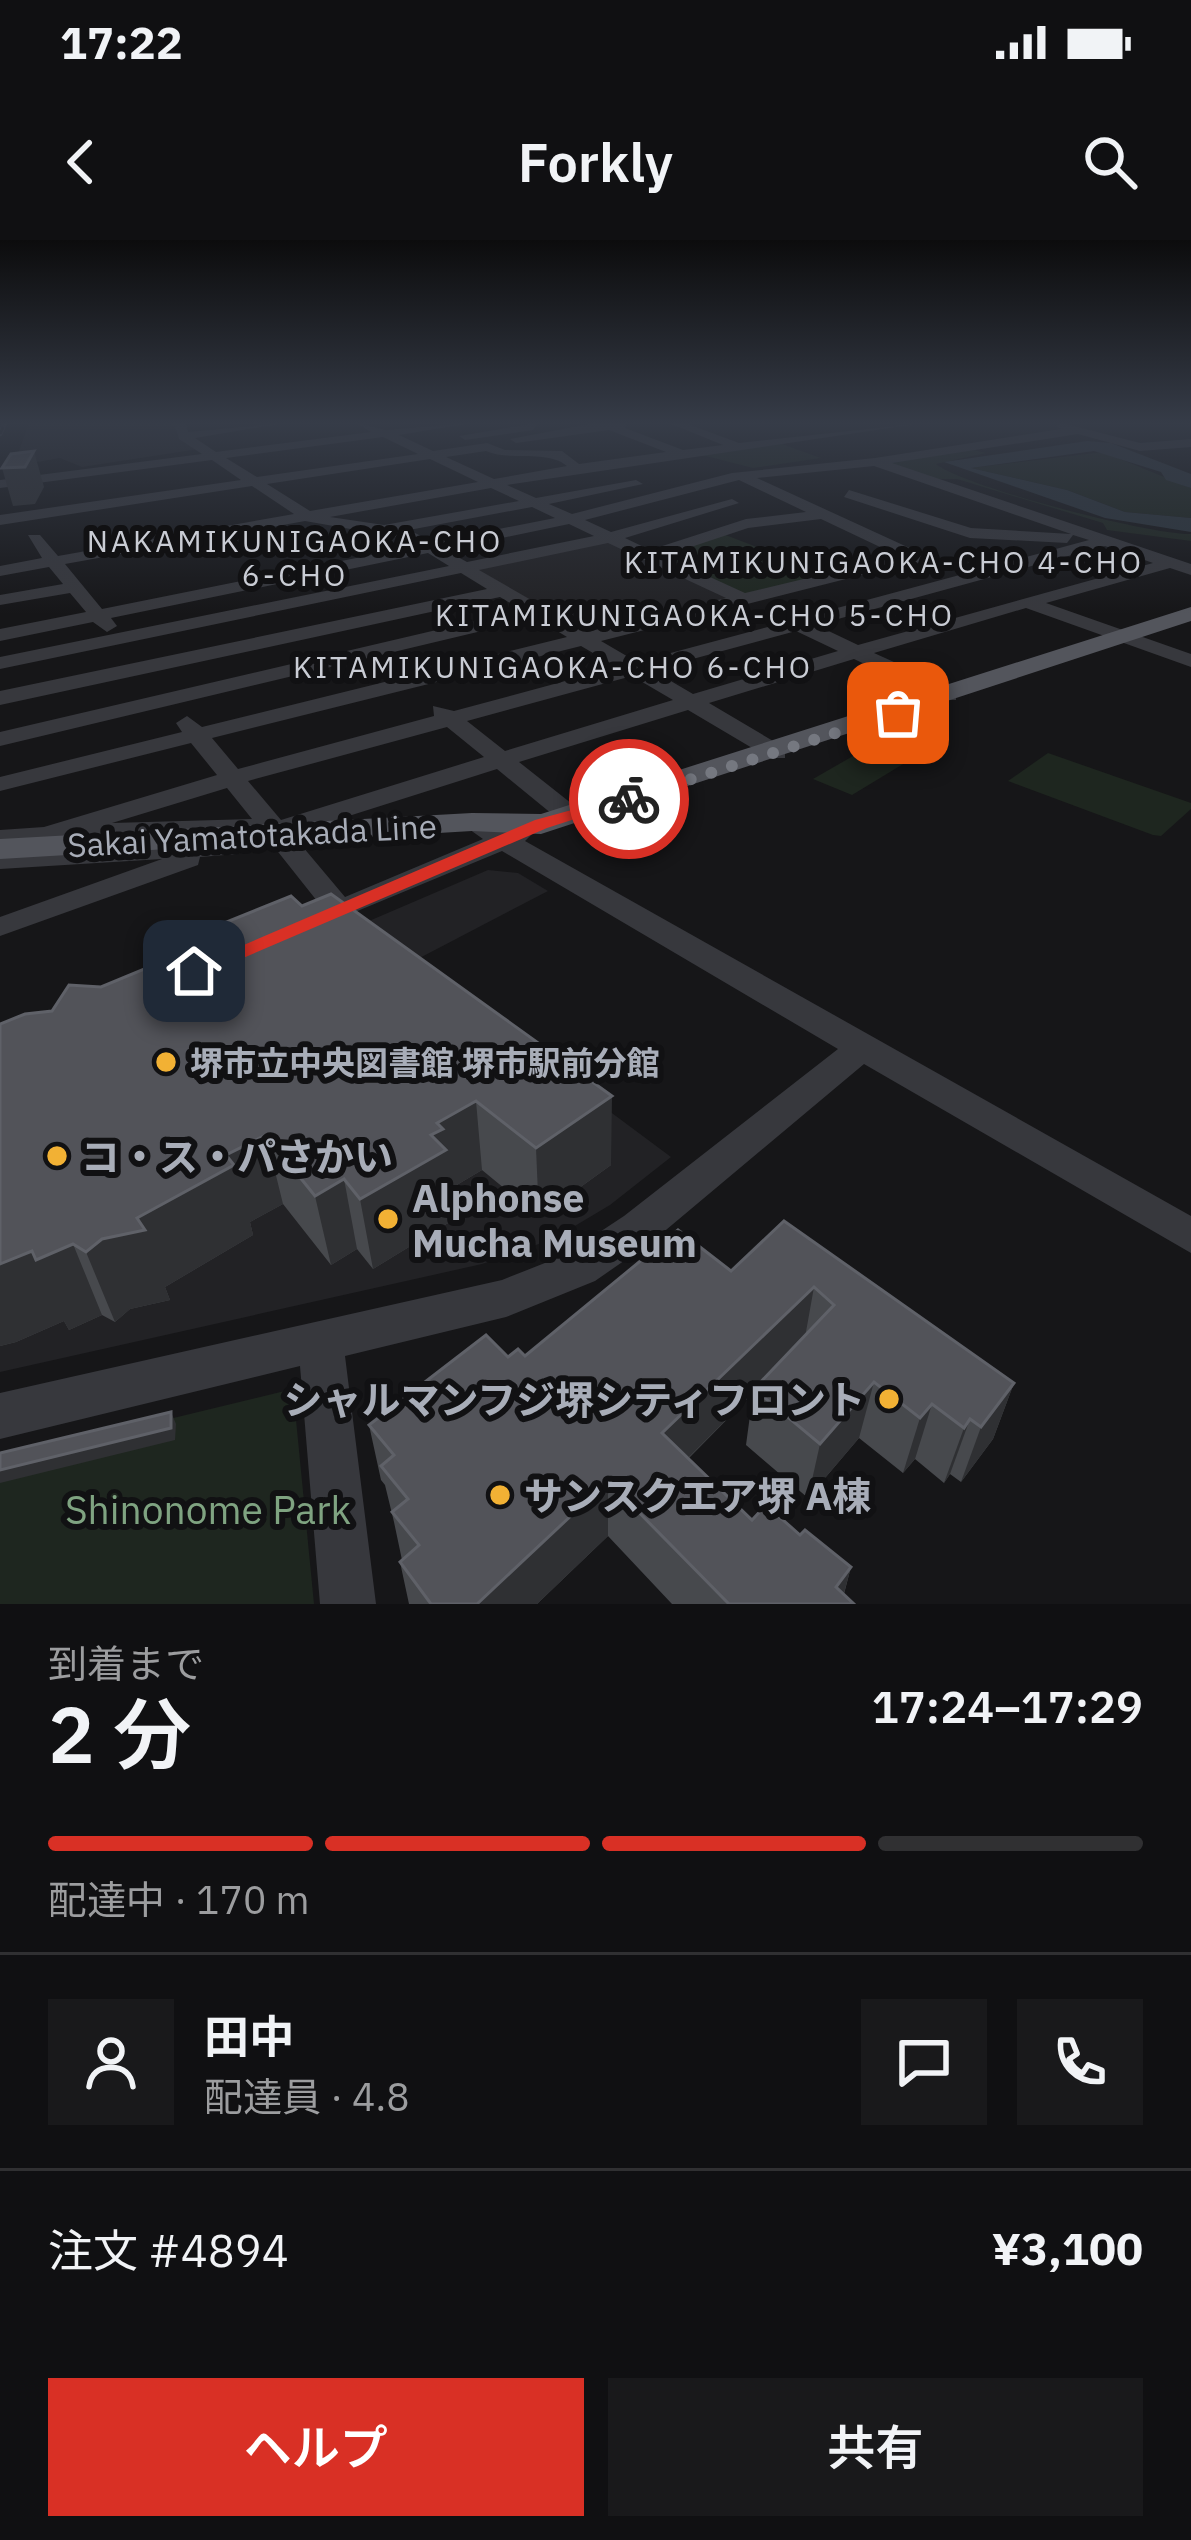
<!DOCTYPE html>
<html lang="ja">
<meta charset="utf-8">
<style>
:root{--surface:#101012;--page:#19191b;--text:#f1f3f6;--muted:#9c9d9f;--line:#303032;--accent:#d93025}
body{margin:0;font-family:"IBM Plex Sans","Noto Sans JP",sans-serif;background:var(--page);color:var(--text);height:100vh;display:flex;flex-direction:column;font-size:45px;white-space:nowrap}
*{box-sizing:border-box;margin:0}
p{font-size:39px;color:var(--muted)}
.icon{flex:none;width:66px;height:66px;fill:none;stroke:currentColor;stroke-width:2;stroke-linecap:round;stroke-linejoin:round}
.map{position:relative;height:1364px;overflow:hidden}
.side{display:flex;flex-direction:column;background:var(--surface);flex:1}
.side>*{flex:none}
.pin{position:absolute;display:grid;place-items:center;width:102px;height:102px;color:#fff;margin:-51px;border-radius:24px;box-shadow:0 6px 18px #0006}
.courier{position:absolute;display:grid;place-items:center;width:120px;height:120px;margin:-60px;border:9px solid #d93025;border-radius:50%;background:#fff;color:#222;box-shadow:0 3px 15px #0007}
.summary em{font-style:normal;font-weight:600}
.summary div{display:flex;flex-direction:column-reverse}
.summary{display:flex;align-items:center;justify-content:space-between;height:204px;padding:0 48px}
h1{font-size:78px;font-weight:600;line-height:90px}
.bar{display:grid;grid-template-columns:repeat(4,1fr);gap:18px 12px;align-content:center;height:144px;padding:0 48px}
.bar i{height:15px;border-radius:9px;background:var(--line)}
.bar .active{background:var(--accent)}
.bar p{grid-column:span 4}
.line{display:flex;align-items:center;gap:30px;padding:0 48px;border-top:3px solid var(--line)}
.line div{flex:1}
.round{display:grid;place-items:center;flex:none;width:126px;height:126px;border-radius:0px;background:var(--page)}
.button{display:flex;gap:24px;margin-top:auto;padding:24px 48px}
.button a{flex:1;height:138px;border-radius:0px;background:var(--accent);color:#fff;font-size:48px;font-weight:600;line-height:138px;text-align:center}
.button a+a{background:var(--page);color:var(--text)}
.status{display:flex;justify-content:space-between;align-items:center;height:84px;padding:0 60px;background:var(--surface);direction:ltr}
.status svg{height:33px;fill:currentColor}
header{display:flex;justify-content:space-between;align-items:center;height:156px;padding:0 48px;background:var(--surface);font-size:54px;font-weight:600}
.map>svg:first-child{display:block}
.built{fill:#222225}
.green{fill:#1e261f}
.water{fill:#2c353c}
.lines{fill:none;stroke-linecap:round;stroke-linejoin:round}
.minor{fill:#37383d;fill-rule:evenodd}
.major{fill:#53555c;fill-rule:evenodd}
.rail-casing{stroke:#4a4c52;stroke-width:4.5}
.rail{stroke:#111113;stroke-width:3;stroke-dasharray:8;stroke-linecap:butt}
.wall{fill:#47494d}
.shaded-wall{fill:#2f3033}
.building{fill:#525359;stroke:#5f6168;stroke-width:3}
.route{fill:#d93025}
.done{stroke:#757880;stroke-width:12;stroke-dasharray:0 21.6}
.poi-dot{fill:#f2b134;stroke:#111113;stroke-width:4.5}
.labels{text-anchor:middle;dominant-baseline:central;stroke-width:12;stroke-linejoin:round;paint-order:stroke}
.far-neighbourhood-label{font-size:30px;letter-spacing:3px;fill:#c9ccd4;stroke:#111113}
.street-label{font-size:33px;fill:#a8adb8;stroke:#111113}
.poi-label{font-size:33px;font-weight:bold;fill:#a8adb8;stroke:#111113;text-anchor:start}
.near-poi-label{font-size:39px;font-weight:bold;fill:#a8adb8;stroke:#111113;text-anchor:start}
.near-park-label{font-size:39px;fill:#7fa381;stroke:#111113}
</style>
<div class="status"><b>17:22</b><svg viewBox="0 0 49 12"><path d="M0 12V9h3v3zM5 12V6h3v6zM10 12V3h3v9zM15 12V0h3v12zM26 1h20v11H26zM47 4h2v5h-2z"/></svg></div>
<header><svg class="icon" aria-label="back" viewBox="0 0 24 24"><path d="M15 5l-7 7 7 7"/></svg>Forkly<svg class="icon" aria-label="search" viewBox="0 0 24 24"><circle cx="10" cy="10" r="6"/><path d="M15 15l6 6"/></svg></header>
<div class="map">
<svg width="1191" height="1364" viewBox="0 0 1191 1364">
<rect width="100%" height="100%" fill="#161618"/>
<!-- built -->
<g class="built">
<polygon points="29,183 176,183 178,196 199,209 82,227 60,218 26,224 16,219"/>
<polygon points="608,301 732,359 635,383 611,371 566,383 474,328"/>
<polygon points="488,630 518,633 548,651 410,723 671,917 610,965 553,999 482,1024 0,1132 0,839"/>
</g>
<!-- green -->
<g class="green">
<polygon points="779,203 821,218 753,228 702,215"/>
<path d="M973,210L986,213L936,224C965,247 1150,295 1191,294V301L1107,290L1103,283L957,239H932L887,223Z"/>
<polygon points="1103,212 1191,248 1191,278 1125,272 1067,250 971,228"/>
<polygon points="723,294 830,335 747,355 659,317"/>
<polygon points="874,504 913,518 852,555 813,539"/>
<polygon points="1048,513 1191,563 1191,569 1161,596 1153,595 1008,541"/>
<polygon points="293,1149 314,1364 0,1364 0,1220"/>
</g>
<!-- water -->
<polygon class="water" points="1087,201 1111,203 1191,234 1191,248 1166,240 1161,232 1094,211 971,228 1067,250 1125,272 1191,278 1191,292 1105,278 944,222"/>
<g class="lines">
<!-- minor -->
<g class="minor">
<path d="M174,183H186L188,192L285,183L195,198L216,212L371,192L356,183L386,190L472,183L399,195L433,211L487,203L505,210L562,211L579,224L666,212L609,190L516,203L510,199L595,183H627L625,188L683,210L723,205L669,183H685L739,203L923,183L507,245L536,258L636,240L643,244L549,264L572,274L732,233L875,218L1061,189L1057,186L1062,183L1140,203L1191,199V207L1140,211L1078,194L892,223L1191,324V335L1170,328L1046,363L1191,414V427L1026,368L874,413L956,450V460H940L854,419L709,463L785,508V518H769L688,470L519,522L581,571L585,577L581,583H563L497,529L292,594L345,657L483,599L459,582L463,576H481L505,590L528,588L532,594L525,601L1191,976V1013L864,824L654,1000L595,1041L506,1077L345,1116L376,1364H320L300,1126L0,1199V1153L502,1040L565,1015L624,976L838,809L502,611L314,689L299,680L321,666L271,603L237,614L200,617L198,625L0,696V677L162,619L0,629V613L245,593L0,606V590L44,587L217,535L191,503L0,551V537L182,492L176,483L187,476L202,487L567,397L536,378L0,506V492L522,370L500,357L0,465V451L487,349L461,333L0,429V417L449,326L428,313L111,378L117,386L107,392L93,382L0,401V389L86,372L70,353L0,365V355L63,344L49,327L0,336V326L42,318L28,295H40L58,316L294,274L252,246L0,285V275L241,240L212,220L0,248V240L202,214L179,199ZM383,197L418,214L257,237L226,218ZM486,211C511,222 547,209 567,226L494,239L446,217ZM430,219L478,242L310,271L267,244ZM874,226L1071,294L971,288L849,250L844,257L970,298L1067,303L1073,295L1089,300L800,378L784,377L783,383L637,422L601,401L913,322L927,324V316L757,238ZM739,240L806,272L746,279L650,310L625,298L739,263L732,259L611,292L585,280ZM491,248L519,261L384,285L330,277ZM532,267L555,278L433,302L409,290ZM821,279L899,316L745,353L664,316L748,288ZM305,281L402,298L416,306L102,369L65,324ZM569,284L594,296L467,322L445,310ZM608,303L726,358L587,392L479,330ZM1105,306L1153,323L858,405L816,385ZM796,391L838,411L693,454L652,430ZM581,406L617,427L454,471L433,466L434,476L238,529L212,498ZM632,436L673,460L505,511L467,481ZM447,487L484,517L281,580L248,541ZM227,548L252,579L112,583Z"/>
<polygon points="537,183 533,190 465,200 459,196"/>
</g>
<!-- major -->
<polygon class="major" points="1191,367 1191,381 541,594 472,591 0,619 0,599 472,573 541,574"/>
<defs>
<polyline id="rail" points="0,194 5,183"/>
</defs>
<!-- rail casing -->
<use href="#rail" class="rail-casing"/>
<!-- rail -->
<use href="#rail" class="rail"/>
</g>
<!-- wall -->
<g class="wall">
<polygon points="197,694 611,925 539,977 482,930 450,949 453,980 373,1029 357,1009 331,1025 283,964 250,982 253,995 165,1047 170,1060 130,1069 115,1082 102,1075 69,1090 64,1081 16,1102 0,1106 0,784 52,771 200,706"/>
<polygon points="784,981 1014,1143 993,1199 961,1242 950,1234 944,1243 915,1219 903,1233 859,1198 808,1258 746,1205 753,1153 688,1219 752,1280 800,1295 851,1327 844,1354 854,1364 672,1364 608,1296 537,1364 409,1364 400,1322 402,1320 394,1282 385,1245 381,1240 369,1185 508,1117 525,1116 731,1031"/>
</g>
<!-- shaded-wall -->
<g class="shaded-wall">
<polygon points="34,211 44,247 35,264 13,266 2,228"/>
<polygon points="612,856 611,925 539,977 536,908"/>
<polygon points="476,861 482,930 450,949 453,980 373,1029 360,959 431,895 437,883"/>
<polygon points="266,895 283,964 250,982 253,995 165,1047 170,1060 130,1069 115,1082 86,1012 102,999 137,978 226,915"/>
<polygon points="344,939 357,1009 331,1025 315,956"/>
<polygon points="73,1004 102,1075 69,1090 64,1081 16,1102 0,1106 0,1024 32,1011"/>
<polygon points="814,1047 804,1103 754,1149 753,1153 658,1248 662,1193"/>
<polygon points="874,1142 859,1198 808,1258 820,1204"/>
<polygon points="1014,1143 993,1199 961,1242 981,1187"/>
<polygon points="932,1164 915,1219 903,1233 920,1178"/>
<polygon points="171,1172 176,1184 175,1200 0,1243 0,1230"/>
<polygon points="970,1179 950,1234 944,1243 964,1188"/>
<polygon points="608,1241 608,1296 537,1364 477,1364"/>
<polygon points="851,1327 841,1364 836,1347"/>
</g>
<!-- building -->
<g class="building">
<polygon points="34,211 25,227 2,228 11,214"/>
<polygon points="331,654 612,856 536,908 476,861 437,883 443,889 431,895 446,910 360,959 344,939 315,956 266,895 226,915 234,925 137,978 145,990 102,999 86,1012 73,1004 36,1020 32,1011 0,1024 0,784 25,774 52,771 69,745 101,747 205,704 197,694 291,656 302,666"/>
<polygon points="784,981 1014,1143 981,1187 970,1179 964,1188 932,1164 920,1178 874,1142 820,1204 754,1149 834,1065 814,1047 662,1193 752,1280 766,1265 800,1295 805,1290 851,1327 836,1347 854,1364 729,1364 608,1241 477,1364 431,1364 400,1322 419,1305 392,1272 408,1259 381,1226 394,1215 369,1185 486,1095 508,1117 518,1109 525,1116 678,990 731,1031"/>
<polygon points="171,1172 171,1188 0,1230 0,1213"/>
</g>
<!-- sky -->
<linearGradient id="sky" x2="0" y2="1"><stop stop-color="#0c0c0d"/><stop offset="0.49" stop-color="#363c48"/><stop offset="1" stop-color="#363c48" stop-opacity="0"/></linearGradient>
<rect width="1191" height="374" fill="url(#sky)"/>
<!-- route -->
<polygon class="route" points="623,556 637,559 547,588 201,736 183,731 535,580"/>
<g class="lines">
<!-- done -->
<polyline class="done" points="629,559 898,473"/>
</g>
<!-- markers -->
<g class="poi-dot">
<circle cx="166" cy="822" r="12"/>
<circle cx="57" cy="916" r="12"/>
<circle cx="388" cy="979" r="12"/>
<circle cx="889" cy="1159" r="12"/>
<circle cx="500" cy="1255" r="12"/>
</g>
<g class="labels">
<!-- far-neighbourhood labels -->
<g class="far-neighbourhood-label">
<text x="295" y="300">NAKAMIKUNIGAOKA-CHO<tspan x="295" dy="34">6-CHO</tspan></text>
<text x="884" y="321">KITAMIKUNIGAOKA-CHO 4-CHO</text>
<text x="695" y="374">KITAMIKUNIGAOKA-CHO 5-CHO</text>
<text x="553" y="426">KITAMIKUNIGAOKA-CHO 6-CHO</text>
</g>
<!-- street labels -->
<g class="street-label">
<text transform="translate(252 595) rotate(-3)">Sakai Yamatotakada Line</text>
</g>
<!-- poi labels -->
<g class="poi-label">
<text x="190" y="822">堺市立中央図書館 堺市駅前分館</text>
</g>
<!-- near-poi labels -->
<g class="near-poi-label">
<text x="81" y="916">コ・ス・パさかい</text>
<text x="412" y="957">Alphonse<tspan x="412" dy="45">Mucha Museum</tspan></text>
<text x="865" y="1159" text-anchor="end">シャルマンフジ堺シティフロント</text>
<text x="524" y="1255">サンスクエア堺 A棟</text>
</g>
<!-- near-park labels -->
<g class="near-park-label">
<text x="208" y="1269">Shinonome Park</text>
</g>
</g>
</svg>
<div class="pin" style="left:898px;top:473px;background:#ea580c"><svg class="icon" aria-label="bag" viewBox="0 0 24 24"><path d="M5 8h14l-1 12H6zM9 8a3 3 0 0 1 6 0"/></svg></div>
<div class="pin" style="left:194px;top:731px;background:#1f2937"><svg class="icon" aria-label="home" viewBox="0 0 24 24"><path d="M3 11l9-7 9 7M6 9v11h12V9"/></svg></div>
<div class="courier" style="left:629px;top:559px"><svg class="icon" aria-label="bike" viewBox="0 0 24 24"><circle cx="6" cy="16" r="4"/><circle cx="18" cy="16" r="4"/><path d="M6 16l4-8h5l3 8M10 8l3 8H6M13 5h3"/></svg></div>
</div>
<section class="side">
<div class="summary"><div><h1>2 分</h1><p>到着まで</p></div><em>17:24–17:29</em></div>
<div class="bar"><i class="active"></i><i class="active"></i><i class="active"></i><i></i><p>配達中 · 170 m</p></div>
<div class="line" style="height:216px"><a class="round"><svg class="icon" aria-label="person" viewBox="0 0 24 24"><circle cx="12" cy="8" r="4"/><path d="M4 21q1-7 8-7t8 7"/></svg></a><div><b>田中</b><p>配達員 · 4.8</p></div><a class="round"><svg class="icon" aria-label="chat" viewBox="0 0 24 24"><path d="M4 5h16v11H9l-5 4z"/></svg></a><a class="round"><svg class="icon" aria-label="phone" viewBox="0 0 24 24"><path d="M5 4h4l2 5-3 2q2 4 5 5l2-3 5 2v4C11 20 4 13 5 4z"/></svg></a></div>
<div class="line" style="height:156px"><div>注文 #4894</div><b>¥3,100</b></div>
<div class="button"><a>ヘルプ</a><a>共有</a></div>
</section>
